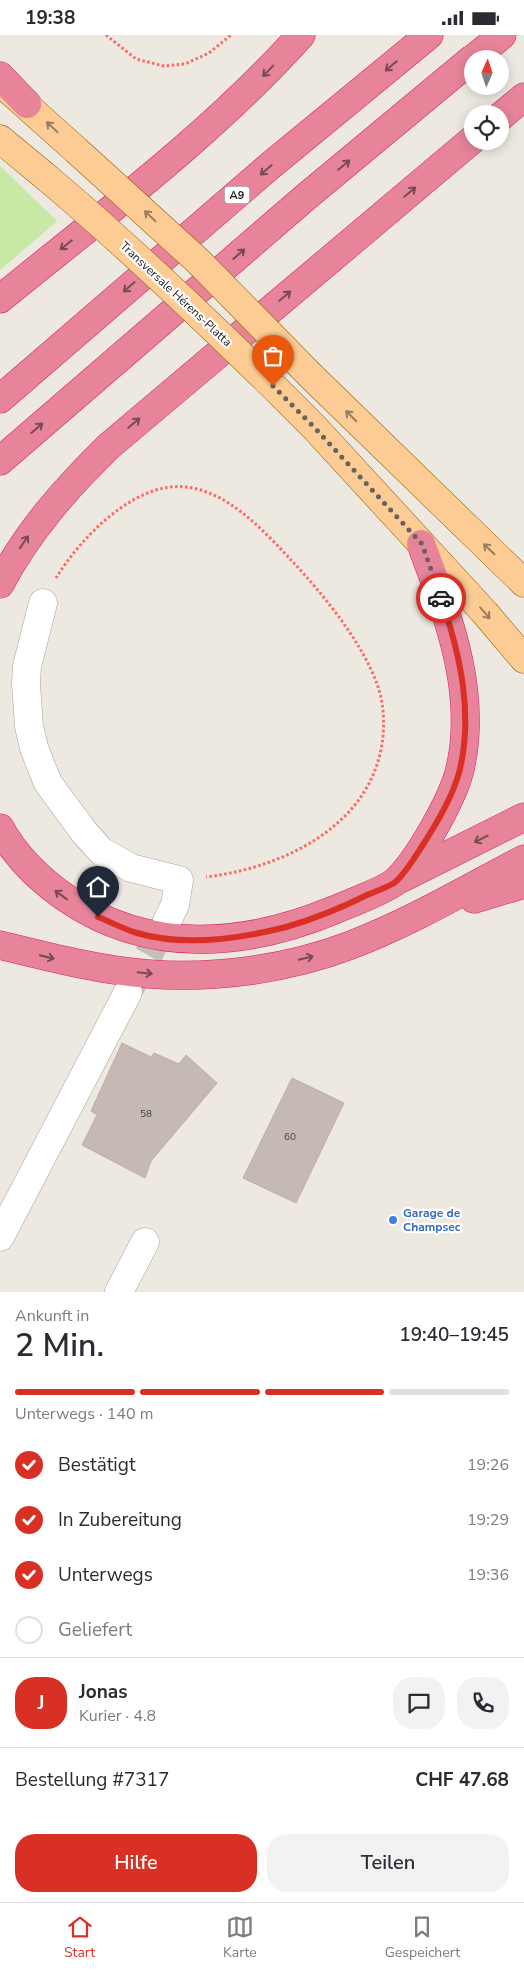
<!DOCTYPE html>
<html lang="de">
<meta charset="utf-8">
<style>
:root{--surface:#fff;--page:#f2f2f3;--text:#2b2b33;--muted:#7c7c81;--line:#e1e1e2;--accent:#d93025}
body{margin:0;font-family:"Nunito Sans",sans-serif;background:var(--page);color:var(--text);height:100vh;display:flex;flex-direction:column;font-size:19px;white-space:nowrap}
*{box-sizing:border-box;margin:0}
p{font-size:16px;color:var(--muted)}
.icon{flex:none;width:28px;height:28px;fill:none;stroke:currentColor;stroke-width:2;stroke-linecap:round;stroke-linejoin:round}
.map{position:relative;height:1257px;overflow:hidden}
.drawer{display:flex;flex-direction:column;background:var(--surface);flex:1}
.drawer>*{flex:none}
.needle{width:32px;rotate:3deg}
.controls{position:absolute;left:464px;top:15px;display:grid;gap:10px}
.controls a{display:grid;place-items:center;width:45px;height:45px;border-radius:50%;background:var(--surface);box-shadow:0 2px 12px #0003;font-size:25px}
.pin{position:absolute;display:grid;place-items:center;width:42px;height:42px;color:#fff;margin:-51px -21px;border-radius:50% 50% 50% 0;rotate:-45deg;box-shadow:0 0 5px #0007}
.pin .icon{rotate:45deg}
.courier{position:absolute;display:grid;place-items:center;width:50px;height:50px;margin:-25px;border:4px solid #d93025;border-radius:50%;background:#fff;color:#222;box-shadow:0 1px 6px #0007}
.head em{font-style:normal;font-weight:600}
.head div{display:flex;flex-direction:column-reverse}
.head{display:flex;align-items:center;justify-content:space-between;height:85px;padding:0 15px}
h1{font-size:32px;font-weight:600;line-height:38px}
.bar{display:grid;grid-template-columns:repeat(4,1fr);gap:8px 5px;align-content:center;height:60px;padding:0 15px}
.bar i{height:6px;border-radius:4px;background:var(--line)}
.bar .selected{background:var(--accent)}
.bar p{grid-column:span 4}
.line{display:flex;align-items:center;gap:12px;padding:0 15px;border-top:1px solid var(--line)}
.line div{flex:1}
.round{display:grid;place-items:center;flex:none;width:52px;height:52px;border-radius:20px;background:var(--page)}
ol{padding:0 15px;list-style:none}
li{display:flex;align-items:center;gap:15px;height:55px}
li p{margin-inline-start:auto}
li .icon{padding:5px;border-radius:50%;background:var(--accent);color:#fff;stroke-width:4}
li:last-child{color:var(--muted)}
li i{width:28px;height:28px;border:2px solid var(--line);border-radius:50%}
.button{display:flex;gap:10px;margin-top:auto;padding:10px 15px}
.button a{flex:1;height:58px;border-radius:20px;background:var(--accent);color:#fff;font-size:20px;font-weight:600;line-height:58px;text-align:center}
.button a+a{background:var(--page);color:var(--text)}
.status{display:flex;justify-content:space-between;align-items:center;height:35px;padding:0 25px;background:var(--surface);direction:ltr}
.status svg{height:14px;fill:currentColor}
.dock{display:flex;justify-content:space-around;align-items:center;height:70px;border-top:1px solid var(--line);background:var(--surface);font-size:14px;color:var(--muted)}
.dock a{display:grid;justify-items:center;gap:2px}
.dock .selected{color:var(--accent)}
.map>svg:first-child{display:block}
.grass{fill:#c8e9a3}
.building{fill:#c4bab3;stroke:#beada2}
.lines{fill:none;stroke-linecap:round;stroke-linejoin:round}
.minor-tunnel{stroke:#c3bfb9;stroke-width:28;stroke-dasharray:28 14;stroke-linecap:butt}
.minor-casing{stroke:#a2a2a2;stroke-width:29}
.major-casing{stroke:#915c00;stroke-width:29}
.highway-casing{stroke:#d82066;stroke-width:29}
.path{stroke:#fc6b61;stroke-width:3;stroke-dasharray:2.5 2.5;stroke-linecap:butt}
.minor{stroke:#fff;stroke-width:28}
.major{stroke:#fdcc94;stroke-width:28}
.highway{stroke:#e7849a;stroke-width:28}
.major-bridge-casing{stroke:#915c00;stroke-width:29;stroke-linecap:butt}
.major-bridge{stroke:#fdcc94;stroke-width:28}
.oneway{stroke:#774a54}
.oneway2{stroke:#977c5e}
.done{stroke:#646360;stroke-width:5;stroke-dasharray:0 9}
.route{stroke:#d93025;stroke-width:6}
.shop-dot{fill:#3f7fe0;stroke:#fff;stroke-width:2}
.labels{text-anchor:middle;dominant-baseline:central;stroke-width:4.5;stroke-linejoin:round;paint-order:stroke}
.number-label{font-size:10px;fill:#454341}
.shield{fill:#fff;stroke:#5f5f5f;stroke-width:1}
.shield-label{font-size:11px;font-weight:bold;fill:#1b1b1b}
.street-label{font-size:12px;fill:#1b1b1b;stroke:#fff}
.shop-label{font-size:12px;font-weight:bold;fill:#366cbe;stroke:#fff;text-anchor:start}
</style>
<div class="status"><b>19:38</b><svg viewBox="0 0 49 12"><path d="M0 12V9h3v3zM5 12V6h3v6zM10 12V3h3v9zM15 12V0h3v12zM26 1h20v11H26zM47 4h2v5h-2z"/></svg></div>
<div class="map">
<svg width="524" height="1257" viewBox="0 0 524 1257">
<rect width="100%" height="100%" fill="#ede8e0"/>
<!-- grass -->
<polygon class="grass" points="0,131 57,186 0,235"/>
<!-- building -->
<g class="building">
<polygon points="122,1008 151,1022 154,1018 179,1029 186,1020 217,1048 151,1126 145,1143 82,1110 97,1080 91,1076"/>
<polygon points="292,1043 344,1068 296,1168 243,1143"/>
</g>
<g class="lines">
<!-- minor-tunnel -->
<polyline class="minor-tunnel" points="128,957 167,886"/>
<defs>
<g id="minor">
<polyline points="43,568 27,631 26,649 29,691 34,713 48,748 84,797 101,816 131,833 179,845 175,870 167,886"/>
<polyline points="0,1202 128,957"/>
<polyline points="119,1257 145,1207"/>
</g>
<g id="major">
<polyline points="9,55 76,115"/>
<polyline points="0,104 46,142"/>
<polyline points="311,341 524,548"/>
<polyline points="285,363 314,392 485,578 524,624"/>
</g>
<g id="highway">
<polyline points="473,24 502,0"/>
<polyline points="0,41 27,69"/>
<polyline points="500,82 524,62"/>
<path d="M0,264C103,180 212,99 301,0"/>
<polyline points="0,364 271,130 429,0"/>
<polyline points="0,426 307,161 472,24"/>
<path d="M0,549C28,496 66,453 109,411L472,105"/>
<path d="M0,793C16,822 40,845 66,863C149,920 245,912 334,875C347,870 387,854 396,846C418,826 451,766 459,738C479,659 448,581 421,509"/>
<polyline points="400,844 524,782"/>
<polyline points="474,864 524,849"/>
<path d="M0,910C49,922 99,935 149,939C216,944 288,934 351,910C411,887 467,854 524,824"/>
</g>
</defs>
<!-- minor casing -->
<use href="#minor" class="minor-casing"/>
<!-- major casing -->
<use href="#major" class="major-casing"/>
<!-- highway casing -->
<use href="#highway" class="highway-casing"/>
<!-- path -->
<g class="path">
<polyline points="106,0 136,24 164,31 185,29 209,18 231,0"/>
<path d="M56,543C80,504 134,446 186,452C229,457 264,496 292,526C323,559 362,607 377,649C384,668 385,689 382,709C369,792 282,833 206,842"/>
</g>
<!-- minor -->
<use href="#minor" class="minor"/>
<!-- major -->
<use href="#major" class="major"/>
<!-- highway -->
<use href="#highway" class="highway"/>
<defs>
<g id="major-bridge">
<polyline points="76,115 198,226 311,341"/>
<path d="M46,142C129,212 208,287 285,363"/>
</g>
</defs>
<!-- major-bridge casing -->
<use href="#major-bridge" class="major-bridge-casing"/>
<!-- major-bridge -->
<use href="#major-bridge" class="major-bridge"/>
</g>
<!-- one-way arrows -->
<defs><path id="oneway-shaft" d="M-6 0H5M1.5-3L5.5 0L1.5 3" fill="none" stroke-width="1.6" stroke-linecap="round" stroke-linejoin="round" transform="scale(1.25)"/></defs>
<g class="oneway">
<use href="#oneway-shaft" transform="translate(391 31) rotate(140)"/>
<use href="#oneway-shaft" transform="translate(268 36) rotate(134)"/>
<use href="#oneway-shaft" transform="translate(344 130) rotate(-40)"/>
<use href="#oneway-shaft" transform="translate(266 135) rotate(139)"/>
<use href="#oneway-shaft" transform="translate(410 157) rotate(-40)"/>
<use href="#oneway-shaft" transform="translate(66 210) rotate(141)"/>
<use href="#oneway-shaft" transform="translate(239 219) rotate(-41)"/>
<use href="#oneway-shaft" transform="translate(129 252) rotate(139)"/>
<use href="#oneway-shaft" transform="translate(285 261) rotate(-40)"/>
<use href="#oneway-shaft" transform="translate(134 388) rotate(-40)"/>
<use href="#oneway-shaft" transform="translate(37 393) rotate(-41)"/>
<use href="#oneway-shaft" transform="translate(24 507) rotate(-56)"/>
<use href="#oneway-shaft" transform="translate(481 804) rotate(153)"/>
<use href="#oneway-shaft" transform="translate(61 860) rotate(-144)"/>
<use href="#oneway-shaft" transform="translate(47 922) rotate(14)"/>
<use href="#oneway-shaft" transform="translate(306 923) rotate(-14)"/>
<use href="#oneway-shaft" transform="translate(145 938) rotate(6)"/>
</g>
<g class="oneway2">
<use href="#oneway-shaft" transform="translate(52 92) rotate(-137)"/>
<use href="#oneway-shaft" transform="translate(150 181) rotate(-137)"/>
<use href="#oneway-shaft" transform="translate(351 381) rotate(-135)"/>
<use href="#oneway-shaft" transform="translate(489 514) rotate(-136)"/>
<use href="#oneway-shaft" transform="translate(485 578) rotate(49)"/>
</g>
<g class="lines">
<!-- done -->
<polyline class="done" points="273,351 314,392 422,509 441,563"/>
<!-- route -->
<path class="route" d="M98,882C111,887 123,894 137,898C184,912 239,904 286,892C314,884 341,873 367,860C376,856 386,853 394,848C405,840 418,817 426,805C439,784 452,762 459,738C474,679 460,619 441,563"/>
</g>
<!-- markers -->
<circle class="shop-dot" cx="393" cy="1185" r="5"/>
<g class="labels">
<!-- number labels -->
<g class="number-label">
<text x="146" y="1079">58</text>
<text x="290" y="1102">60</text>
</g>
<!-- shield labels -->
<rect class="shield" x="224.5" y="151.5" width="25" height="17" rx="4"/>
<g class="shield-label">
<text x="237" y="160">A9</text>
</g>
<!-- street labels -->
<g class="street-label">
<text transform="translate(176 259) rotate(43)">Transversale Hérens-Platta</text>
</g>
<!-- shop labels -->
<g class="shop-label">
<text x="403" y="1178">Garage de<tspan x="403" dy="14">Champsec</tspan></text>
</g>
</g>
</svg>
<div class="controls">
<a><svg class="needle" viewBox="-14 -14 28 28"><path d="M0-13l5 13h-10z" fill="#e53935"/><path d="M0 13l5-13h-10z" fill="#7c7c81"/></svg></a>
<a><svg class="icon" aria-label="locate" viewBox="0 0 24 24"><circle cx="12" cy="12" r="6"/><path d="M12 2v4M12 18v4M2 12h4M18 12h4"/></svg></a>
</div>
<div class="pin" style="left:273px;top:351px;background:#ea580c"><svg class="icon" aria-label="bag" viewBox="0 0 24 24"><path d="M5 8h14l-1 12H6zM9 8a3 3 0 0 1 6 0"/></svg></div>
<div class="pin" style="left:98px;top:882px;background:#1f2937"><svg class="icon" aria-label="home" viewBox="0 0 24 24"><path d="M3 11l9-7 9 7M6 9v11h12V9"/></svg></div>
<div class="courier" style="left:441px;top:563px"><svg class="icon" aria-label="car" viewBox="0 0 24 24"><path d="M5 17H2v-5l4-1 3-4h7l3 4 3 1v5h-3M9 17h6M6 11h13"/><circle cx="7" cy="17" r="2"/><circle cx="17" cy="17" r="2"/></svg></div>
</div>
<section class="drawer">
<div class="head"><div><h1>2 Min.</h1><p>Ankunft in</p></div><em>19:40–19:45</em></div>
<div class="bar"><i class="selected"></i><i class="selected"></i><i class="selected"></i><i></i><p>Unterwegs · 140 m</p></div>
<ol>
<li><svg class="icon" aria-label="check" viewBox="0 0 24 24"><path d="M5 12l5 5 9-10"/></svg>Bestätigt<p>19:26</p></li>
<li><svg class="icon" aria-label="check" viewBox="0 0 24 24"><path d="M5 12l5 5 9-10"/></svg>In Zubereitung<p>19:29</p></li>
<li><svg class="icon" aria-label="check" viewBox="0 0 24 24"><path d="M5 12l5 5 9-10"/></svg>Unterwegs<p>19:36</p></li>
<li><i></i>Geliefert</li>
</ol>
<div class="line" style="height:90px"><b class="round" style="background:var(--accent);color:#fff">J</b><div><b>Jonas</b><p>Kurier · 4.8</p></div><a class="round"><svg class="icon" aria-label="chat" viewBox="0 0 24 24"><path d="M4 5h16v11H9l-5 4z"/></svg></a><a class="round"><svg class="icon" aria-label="phone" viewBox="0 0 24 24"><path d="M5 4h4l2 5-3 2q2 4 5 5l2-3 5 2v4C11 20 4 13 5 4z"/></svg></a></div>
<div class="line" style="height:65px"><div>Bestellung #7317</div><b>CHF 47.68</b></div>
<div class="button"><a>Hilfe</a><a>Teilen</a></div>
</section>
<nav class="dock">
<a class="selected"><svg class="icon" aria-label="home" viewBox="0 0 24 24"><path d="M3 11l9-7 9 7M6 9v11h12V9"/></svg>Start</a>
<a><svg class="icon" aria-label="map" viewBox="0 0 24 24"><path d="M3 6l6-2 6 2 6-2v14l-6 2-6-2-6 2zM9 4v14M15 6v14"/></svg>Karte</a>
<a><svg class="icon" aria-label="saved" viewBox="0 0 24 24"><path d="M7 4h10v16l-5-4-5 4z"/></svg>Gespeichert</a>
</nav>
